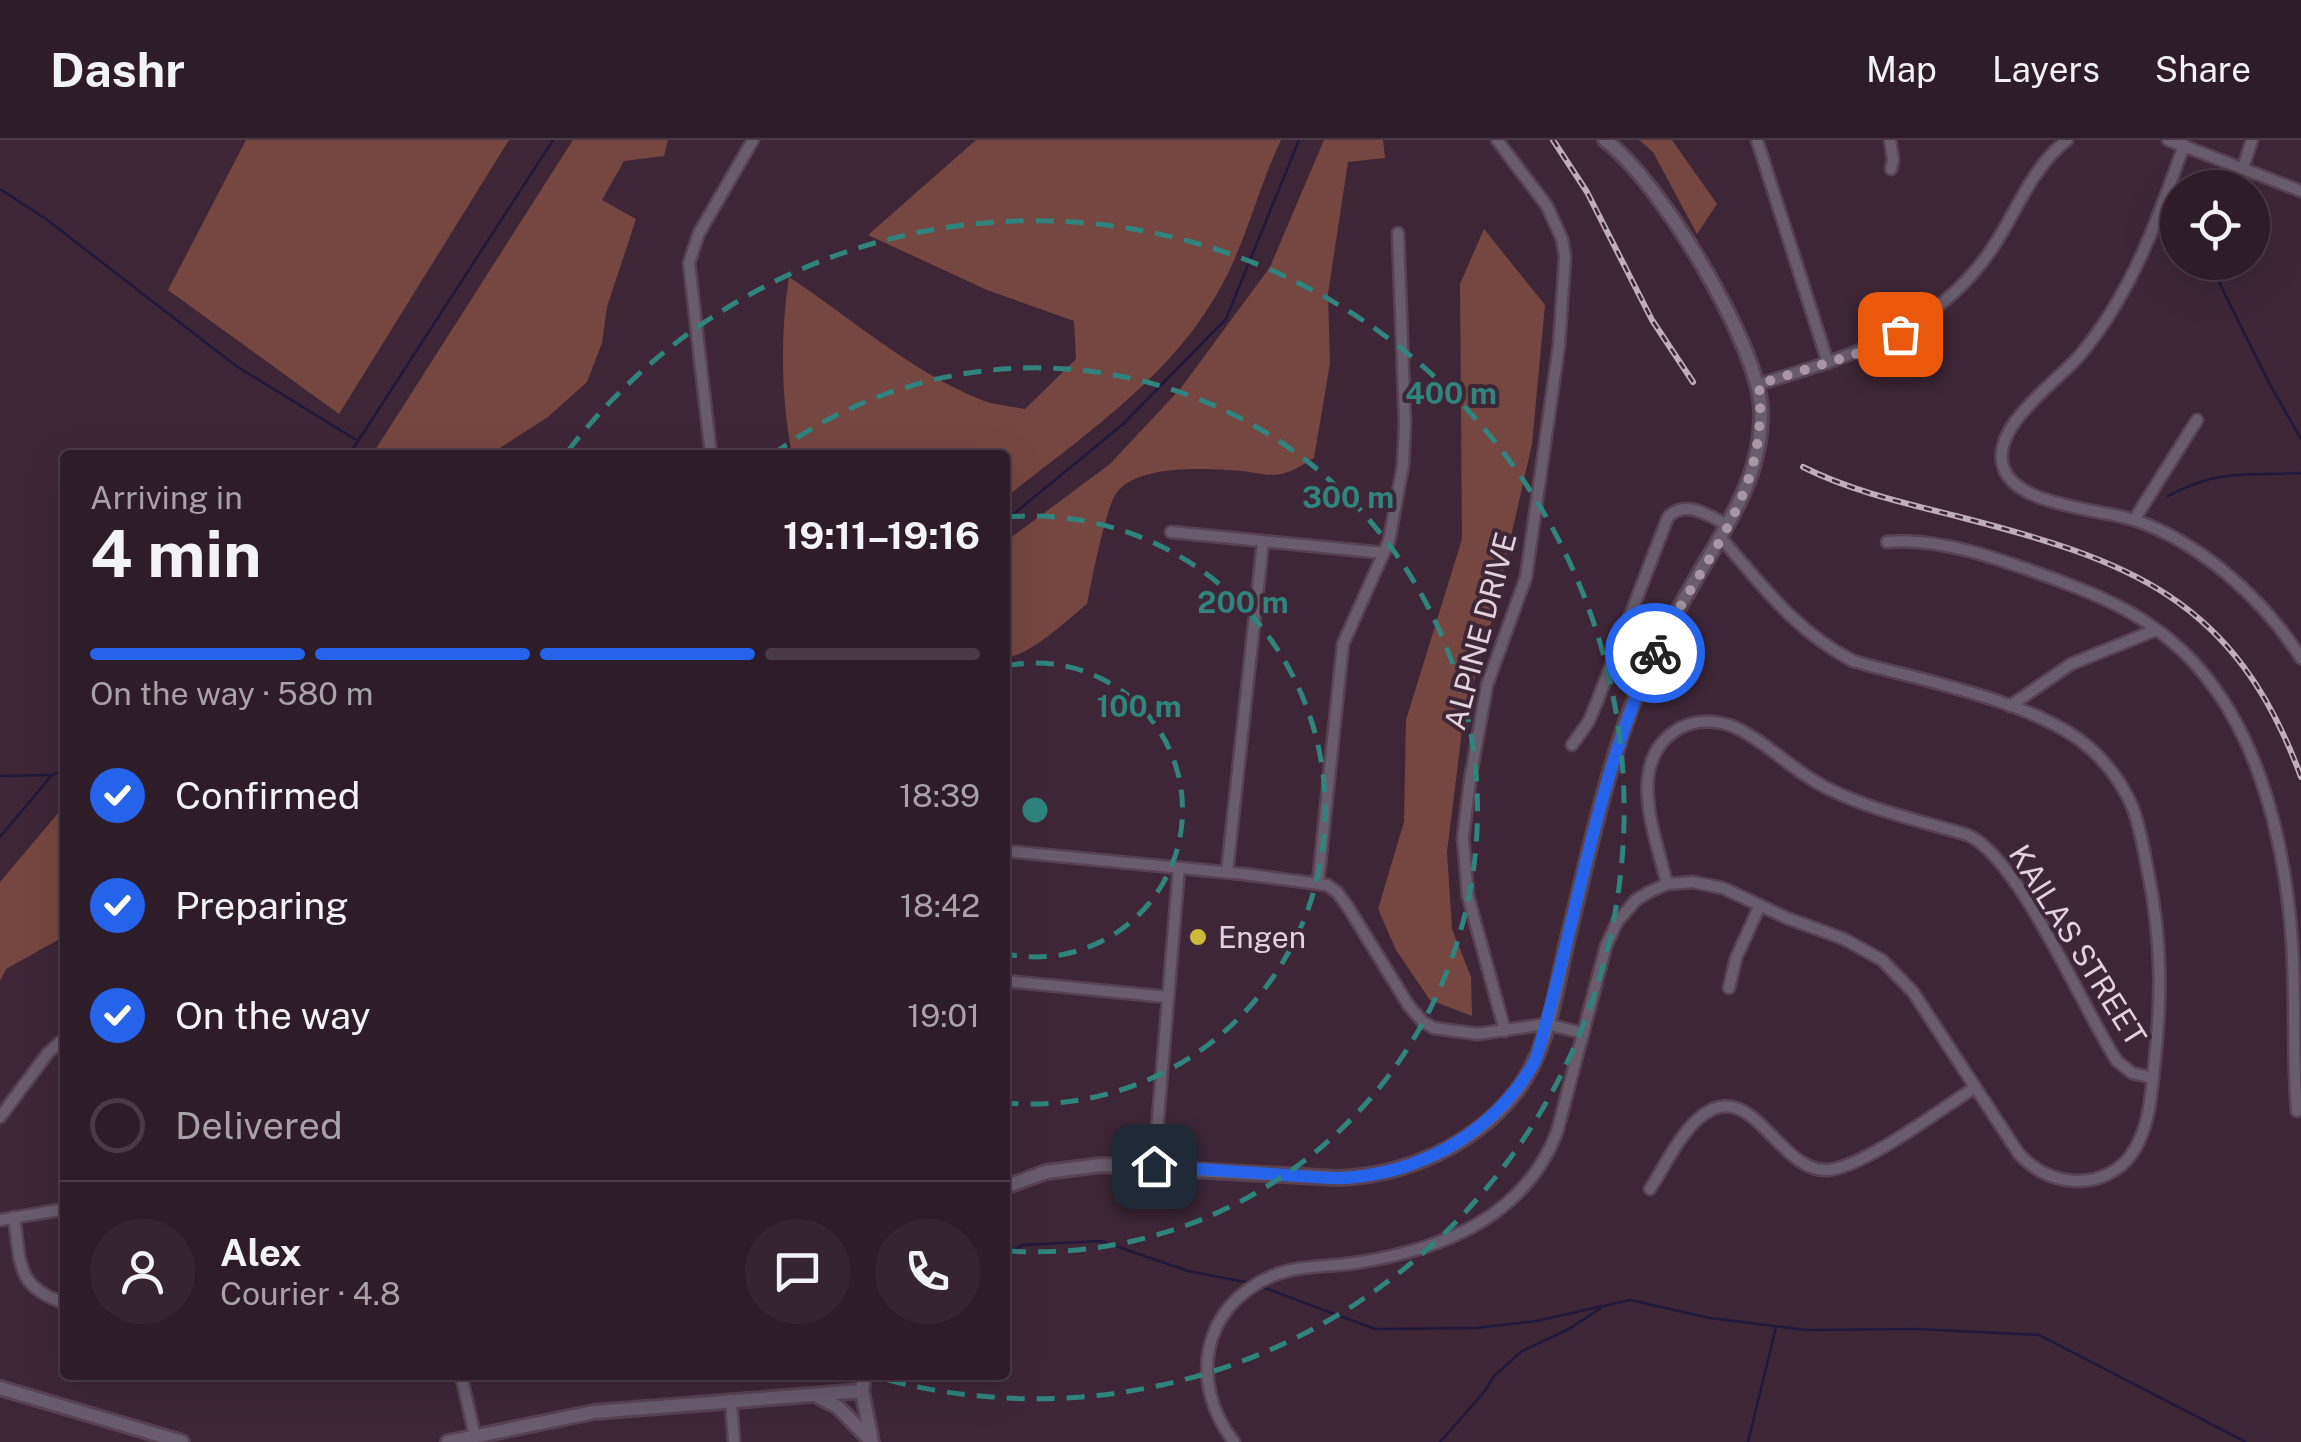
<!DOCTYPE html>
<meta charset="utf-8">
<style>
:root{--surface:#2e1c28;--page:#362530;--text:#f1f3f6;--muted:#a7a1a8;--line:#493a45;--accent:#2563eb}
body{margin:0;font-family:"Public Sans",sans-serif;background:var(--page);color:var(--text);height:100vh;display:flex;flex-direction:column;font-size:38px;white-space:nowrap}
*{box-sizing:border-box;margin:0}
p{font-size:32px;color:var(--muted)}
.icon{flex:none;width:55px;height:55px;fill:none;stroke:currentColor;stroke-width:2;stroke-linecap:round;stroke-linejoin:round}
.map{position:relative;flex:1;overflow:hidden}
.drawer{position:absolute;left:60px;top:310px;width:950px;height:930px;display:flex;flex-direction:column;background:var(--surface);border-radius:10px;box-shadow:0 10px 40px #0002,0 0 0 2px var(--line)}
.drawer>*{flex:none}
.buttons{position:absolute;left:2160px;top:30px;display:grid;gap:20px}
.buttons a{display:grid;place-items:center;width:110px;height:110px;border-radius:50%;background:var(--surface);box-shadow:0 10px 40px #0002,0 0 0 2px var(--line);font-size:50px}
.pin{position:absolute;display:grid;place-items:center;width:85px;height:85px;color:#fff;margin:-42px;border-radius:20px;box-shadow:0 5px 15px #0006}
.courier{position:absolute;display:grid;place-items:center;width:100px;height:100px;margin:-50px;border:8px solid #2563eb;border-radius:50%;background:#fff;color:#222;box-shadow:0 2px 12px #0007}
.head em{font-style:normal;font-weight:700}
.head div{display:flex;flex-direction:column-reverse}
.head{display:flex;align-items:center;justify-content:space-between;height:170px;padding:0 30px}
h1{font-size:65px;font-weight:700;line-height:75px}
.bar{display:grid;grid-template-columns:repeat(4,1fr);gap:15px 10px;align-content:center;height:120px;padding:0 30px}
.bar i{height:12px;border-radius:8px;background:var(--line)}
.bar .selected{background:var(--accent)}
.bar p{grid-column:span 4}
.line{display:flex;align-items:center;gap:25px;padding:0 30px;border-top:2px solid var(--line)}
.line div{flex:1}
.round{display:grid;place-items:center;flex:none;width:105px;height:105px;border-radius:52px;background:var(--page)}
ol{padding:0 30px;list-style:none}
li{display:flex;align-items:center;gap:30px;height:110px}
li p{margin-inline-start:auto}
li .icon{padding:10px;border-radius:50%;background:var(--accent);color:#fff;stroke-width:4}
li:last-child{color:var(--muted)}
li i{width:55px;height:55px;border:5px solid var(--line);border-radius:50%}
header{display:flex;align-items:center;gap:60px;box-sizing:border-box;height:140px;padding:0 50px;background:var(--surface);border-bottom:2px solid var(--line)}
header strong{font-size:48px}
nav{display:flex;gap:55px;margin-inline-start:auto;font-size:35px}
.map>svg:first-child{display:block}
.green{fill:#764640}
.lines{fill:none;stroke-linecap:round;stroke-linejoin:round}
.stream{stroke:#21183d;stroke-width:2.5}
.minor-casing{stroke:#584251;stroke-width:15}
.tertiary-casing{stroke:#584251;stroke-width:18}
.minor{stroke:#685c6d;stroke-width:10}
.tertiary{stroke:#685c6d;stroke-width:12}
.rail-casing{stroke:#bfadb8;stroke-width:6}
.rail{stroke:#3e2636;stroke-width:2.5;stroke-dasharray:8;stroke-linecap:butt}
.done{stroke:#a996a2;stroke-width:10;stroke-dasharray:0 18}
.route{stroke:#2563eb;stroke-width:12}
.ring{fill:none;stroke:#2f847e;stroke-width:5;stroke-dasharray:18 12}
.poi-dot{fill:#cbb939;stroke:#3e2636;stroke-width:4}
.labels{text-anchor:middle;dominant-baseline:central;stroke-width:8;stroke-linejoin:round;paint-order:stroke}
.street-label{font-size:30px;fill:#e2d2dc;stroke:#3e2636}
.poi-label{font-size:30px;fill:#e2d2dc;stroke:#3e2636;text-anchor:start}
.centre{fill:#2f847e;stroke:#3e2636;stroke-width:5}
.ring-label{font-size:30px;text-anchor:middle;font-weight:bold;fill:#2f847e;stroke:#3e2636;stroke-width:8;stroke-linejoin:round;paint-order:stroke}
</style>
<header>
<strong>Dashr</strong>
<nav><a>Map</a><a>Layers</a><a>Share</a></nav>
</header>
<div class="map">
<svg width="2301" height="1302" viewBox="0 0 2301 1302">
<rect width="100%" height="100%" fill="#3e2636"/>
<!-- green -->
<g class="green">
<polygon points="246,0 509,0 339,274 168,150"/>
<polygon points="573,0 668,0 664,16 624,21 602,60 636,79 607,167 602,203 587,242 548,277 489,315 372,315"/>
<path d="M976,0H1281C1259,46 1247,98 1223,143C1175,235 1084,295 1005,358V315H792C781,257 780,195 789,137C851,178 909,230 979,259C993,265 1010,266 1025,269L1076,219L1074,181L987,150L868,95Z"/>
<path d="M1324,0H1383L1385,18L1348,22L1328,154L1330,223L1314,318C1272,345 1273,332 1227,330C1196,328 1138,326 1117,352C1106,365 1091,444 1087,464C1068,479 1028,518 1005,517V402L1110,324L1181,248L1270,127Z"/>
<polygon points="1639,0 1672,0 1717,64 1697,94 1653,12"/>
<polygon points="1484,89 1545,165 1532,304 1493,476 1464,575 1447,712 1452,789 1471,837 1472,876 1430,860 1396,810 1378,769 1404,682 1406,580 1462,399 1460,144"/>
<polygon points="65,665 65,796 6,829 0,841 0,742"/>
</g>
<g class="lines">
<!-- stream -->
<g class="stream">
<polyline points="0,49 46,79 236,226 358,301"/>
<polyline points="2209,122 2268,241 2301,299"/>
<polyline points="349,315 553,0"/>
<path d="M2168,356C2221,328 2245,336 2301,333"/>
<polyline points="1005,381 1122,285 1226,179 1299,0"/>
<polyline points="0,636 48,635"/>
<polyline points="0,697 52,635 65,630"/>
<polyline points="1005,1114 1023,1105 1101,1101 1188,1131 1250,1143"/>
<polyline points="1262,1147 1375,1189 1476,1188 1536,1181 1630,1160 1710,1178 1806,1190 1918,1189 2039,1195 2246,1302"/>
<polyline points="1440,1302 1485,1251 1494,1236 1522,1211 1569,1189 1601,1168"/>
<polyline points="1748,1302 1776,1187"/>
</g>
<defs>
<g id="minor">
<polyline points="1497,0 1547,66 1562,99 1565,117 1559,205 1526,437 1487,545 1470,640 1463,698 1468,756 1505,891"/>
<polyline points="1757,0 1828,223"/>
<polyline points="1890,0 1893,20 1891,29"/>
<polyline points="2168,0 2301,51"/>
<path d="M2184,5C2158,79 2131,155 2080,215C2056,243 1988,288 2004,329C2018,366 2100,369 2134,380C2201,402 2264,460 2301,518"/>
<polyline points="2243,28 2252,0"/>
<path d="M1759,244C1849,217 1938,191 1993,107C2017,71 2032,27 2067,0"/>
<polyline points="711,315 689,123 699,93 753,0"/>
<polyline points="2134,380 2197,280"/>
<polyline points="1171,392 1384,413"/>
<path d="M1887,402C1939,396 2008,422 2057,440C2098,455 2137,472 2170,500C2256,571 2285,698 2292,803C2296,859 2292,915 2297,971"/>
<polyline points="2010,566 2071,524 2156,490"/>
<path d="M1572,605L1589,581L1598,559L1668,377C1686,359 1709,376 1728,385"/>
<polyline points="1005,711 1243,734 1327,745 1337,752 1348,767 1409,866 1423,882 1434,888 1478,894 1546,884 1583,893"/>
<polyline points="1227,732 1263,402"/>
<polyline points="1318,743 1343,504 1389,401 1403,325 1405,284 1398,93"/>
<path d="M1667,744C1656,696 1623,620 1680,588C1696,580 1715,580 1732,586C1767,601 1794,633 1829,649C1873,671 1922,681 1968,695C2021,720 2082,868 2117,921L2132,933L2153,938"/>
<polyline points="1005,841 1167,857"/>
<polyline points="1729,848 1736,818 1760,765"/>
<polyline points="0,977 48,913 65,898"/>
<polyline points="1154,1026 1179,728"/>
<path d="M1650,1049C1665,1026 1678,997 1698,979C1750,931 1779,1033 1827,1030C1863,1028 1941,969 1974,948"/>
<path d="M14,1077C21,1123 15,1147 65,1163"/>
<polyline points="0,1080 65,1069"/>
<polyline points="461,1235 475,1296"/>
<polyline points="731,1260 734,1302"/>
<path d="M1234,1302C1189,1244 1200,1167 1272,1136C1298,1125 1328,1127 1355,1123C1441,1110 1524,1078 1557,992L1606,806L1617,782L1636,760L1649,752L1667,744L1693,742L1723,748L1787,778L1844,799L1882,820L1913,852L2019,1014C2035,1031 2054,1041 2079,1041C2098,1041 2120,1031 2131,1015C2149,990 2151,957 2154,928C2162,858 2162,801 2148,732C2144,710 2140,686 2132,666C2123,645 2108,625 2092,610C2040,562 1923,541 1853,521C1795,491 1762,445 1721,398"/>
</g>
<g id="tertiary">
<path d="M1005,1047L1046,1032L1102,1025L1337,1038C1404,1036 1473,1006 1515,953C1551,908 1556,843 1570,789C1588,717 1604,641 1630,571C1645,529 1667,488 1690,449C1722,392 1763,339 1761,270C1759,204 1658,39 1605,0"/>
<polyline points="864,1235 862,1251 871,1297"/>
<polyline points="0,1248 182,1302"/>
<polyline points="817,1256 838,1267 872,1302"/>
<polyline points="448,1302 594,1272 862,1251"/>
</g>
</defs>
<!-- minor casing -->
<use href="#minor" class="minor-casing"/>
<!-- tertiary casing -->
<use href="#tertiary" class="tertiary-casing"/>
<!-- minor -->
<use href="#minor" class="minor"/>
<!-- tertiary -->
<use href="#tertiary" class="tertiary"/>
<defs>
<g id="rail">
<polyline points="1553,0 1587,52 1652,180 1693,242"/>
<path d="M1803,327C1851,351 1904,363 1956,376C2128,420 2235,457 2301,637"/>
</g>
</defs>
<!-- rail casing -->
<use href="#rail" class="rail-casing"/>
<!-- rail -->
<use href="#rail" class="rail"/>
</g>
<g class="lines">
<!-- done -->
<path class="done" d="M1655,513C1701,419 1770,357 1759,244L1856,214L1900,194"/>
<!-- route -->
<path class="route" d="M1154,1026C1198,1029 1242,1032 1286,1035C1308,1036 1332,1040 1355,1037C1431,1029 1499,986 1536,919C1576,784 1595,641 1655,513"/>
</g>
<!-- distance rings -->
<g class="ring">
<path d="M1006 526A147 147 0 1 1 1006 814"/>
<path d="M1007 377A294 294 0 1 1 1007 963"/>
<path d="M772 315A442 442 0 1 1 1008 1111"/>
<path d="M568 311A589 589 0 1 1 873 1236"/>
</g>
<!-- markers -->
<circle class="poi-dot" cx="1198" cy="797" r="10"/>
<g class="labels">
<!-- street labels -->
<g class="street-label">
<text transform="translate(1480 491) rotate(-75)">ALPINE DRIVE</text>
<text transform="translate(2078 805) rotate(58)">KAILAS STREET</text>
</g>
<!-- poi labels -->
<g class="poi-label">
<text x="1218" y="797">Engen</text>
</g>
</g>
<circle cx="1035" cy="670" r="15" class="centre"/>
<g class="ring-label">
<text x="1451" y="264">400 m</text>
<text x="1348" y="368">300 m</text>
<text x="1243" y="473">200 m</text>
<text x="1139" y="577">100 m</text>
</g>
</svg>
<div class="buttons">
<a><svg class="icon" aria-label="locate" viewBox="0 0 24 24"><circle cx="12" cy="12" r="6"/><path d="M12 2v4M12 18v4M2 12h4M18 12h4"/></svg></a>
</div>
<div class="pin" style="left:1900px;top:194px;background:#ea580c"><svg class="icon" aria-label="bag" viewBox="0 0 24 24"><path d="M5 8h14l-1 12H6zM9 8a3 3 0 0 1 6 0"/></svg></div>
<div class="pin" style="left:1154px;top:1026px;background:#1f2937"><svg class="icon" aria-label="home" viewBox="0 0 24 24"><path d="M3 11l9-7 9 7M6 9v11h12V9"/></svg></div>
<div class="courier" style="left:1655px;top:513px"><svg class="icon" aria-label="bike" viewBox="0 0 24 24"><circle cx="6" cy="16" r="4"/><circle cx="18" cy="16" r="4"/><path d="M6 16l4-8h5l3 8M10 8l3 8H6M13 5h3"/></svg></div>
<section class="drawer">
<div class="head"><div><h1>4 min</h1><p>Arriving in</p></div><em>19:11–19:16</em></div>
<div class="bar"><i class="selected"></i><i class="selected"></i><i class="selected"></i><i></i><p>On the way · 580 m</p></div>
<ol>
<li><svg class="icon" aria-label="check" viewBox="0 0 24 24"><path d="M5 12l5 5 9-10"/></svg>Confirmed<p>18:39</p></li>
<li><svg class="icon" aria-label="check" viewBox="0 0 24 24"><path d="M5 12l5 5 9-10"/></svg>Preparing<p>18:42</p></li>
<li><svg class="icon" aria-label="check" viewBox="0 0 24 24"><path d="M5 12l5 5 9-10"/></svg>On the way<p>19:01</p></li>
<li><i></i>Delivered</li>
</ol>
<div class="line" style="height:180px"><a class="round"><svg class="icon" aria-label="person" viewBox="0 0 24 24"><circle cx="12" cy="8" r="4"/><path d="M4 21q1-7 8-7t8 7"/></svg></a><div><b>Alex</b><p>Courier · 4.8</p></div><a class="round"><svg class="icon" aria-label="chat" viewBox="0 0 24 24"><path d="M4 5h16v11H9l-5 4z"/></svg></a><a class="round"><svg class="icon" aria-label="phone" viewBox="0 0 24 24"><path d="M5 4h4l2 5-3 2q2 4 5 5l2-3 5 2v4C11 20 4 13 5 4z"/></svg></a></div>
</section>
</div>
